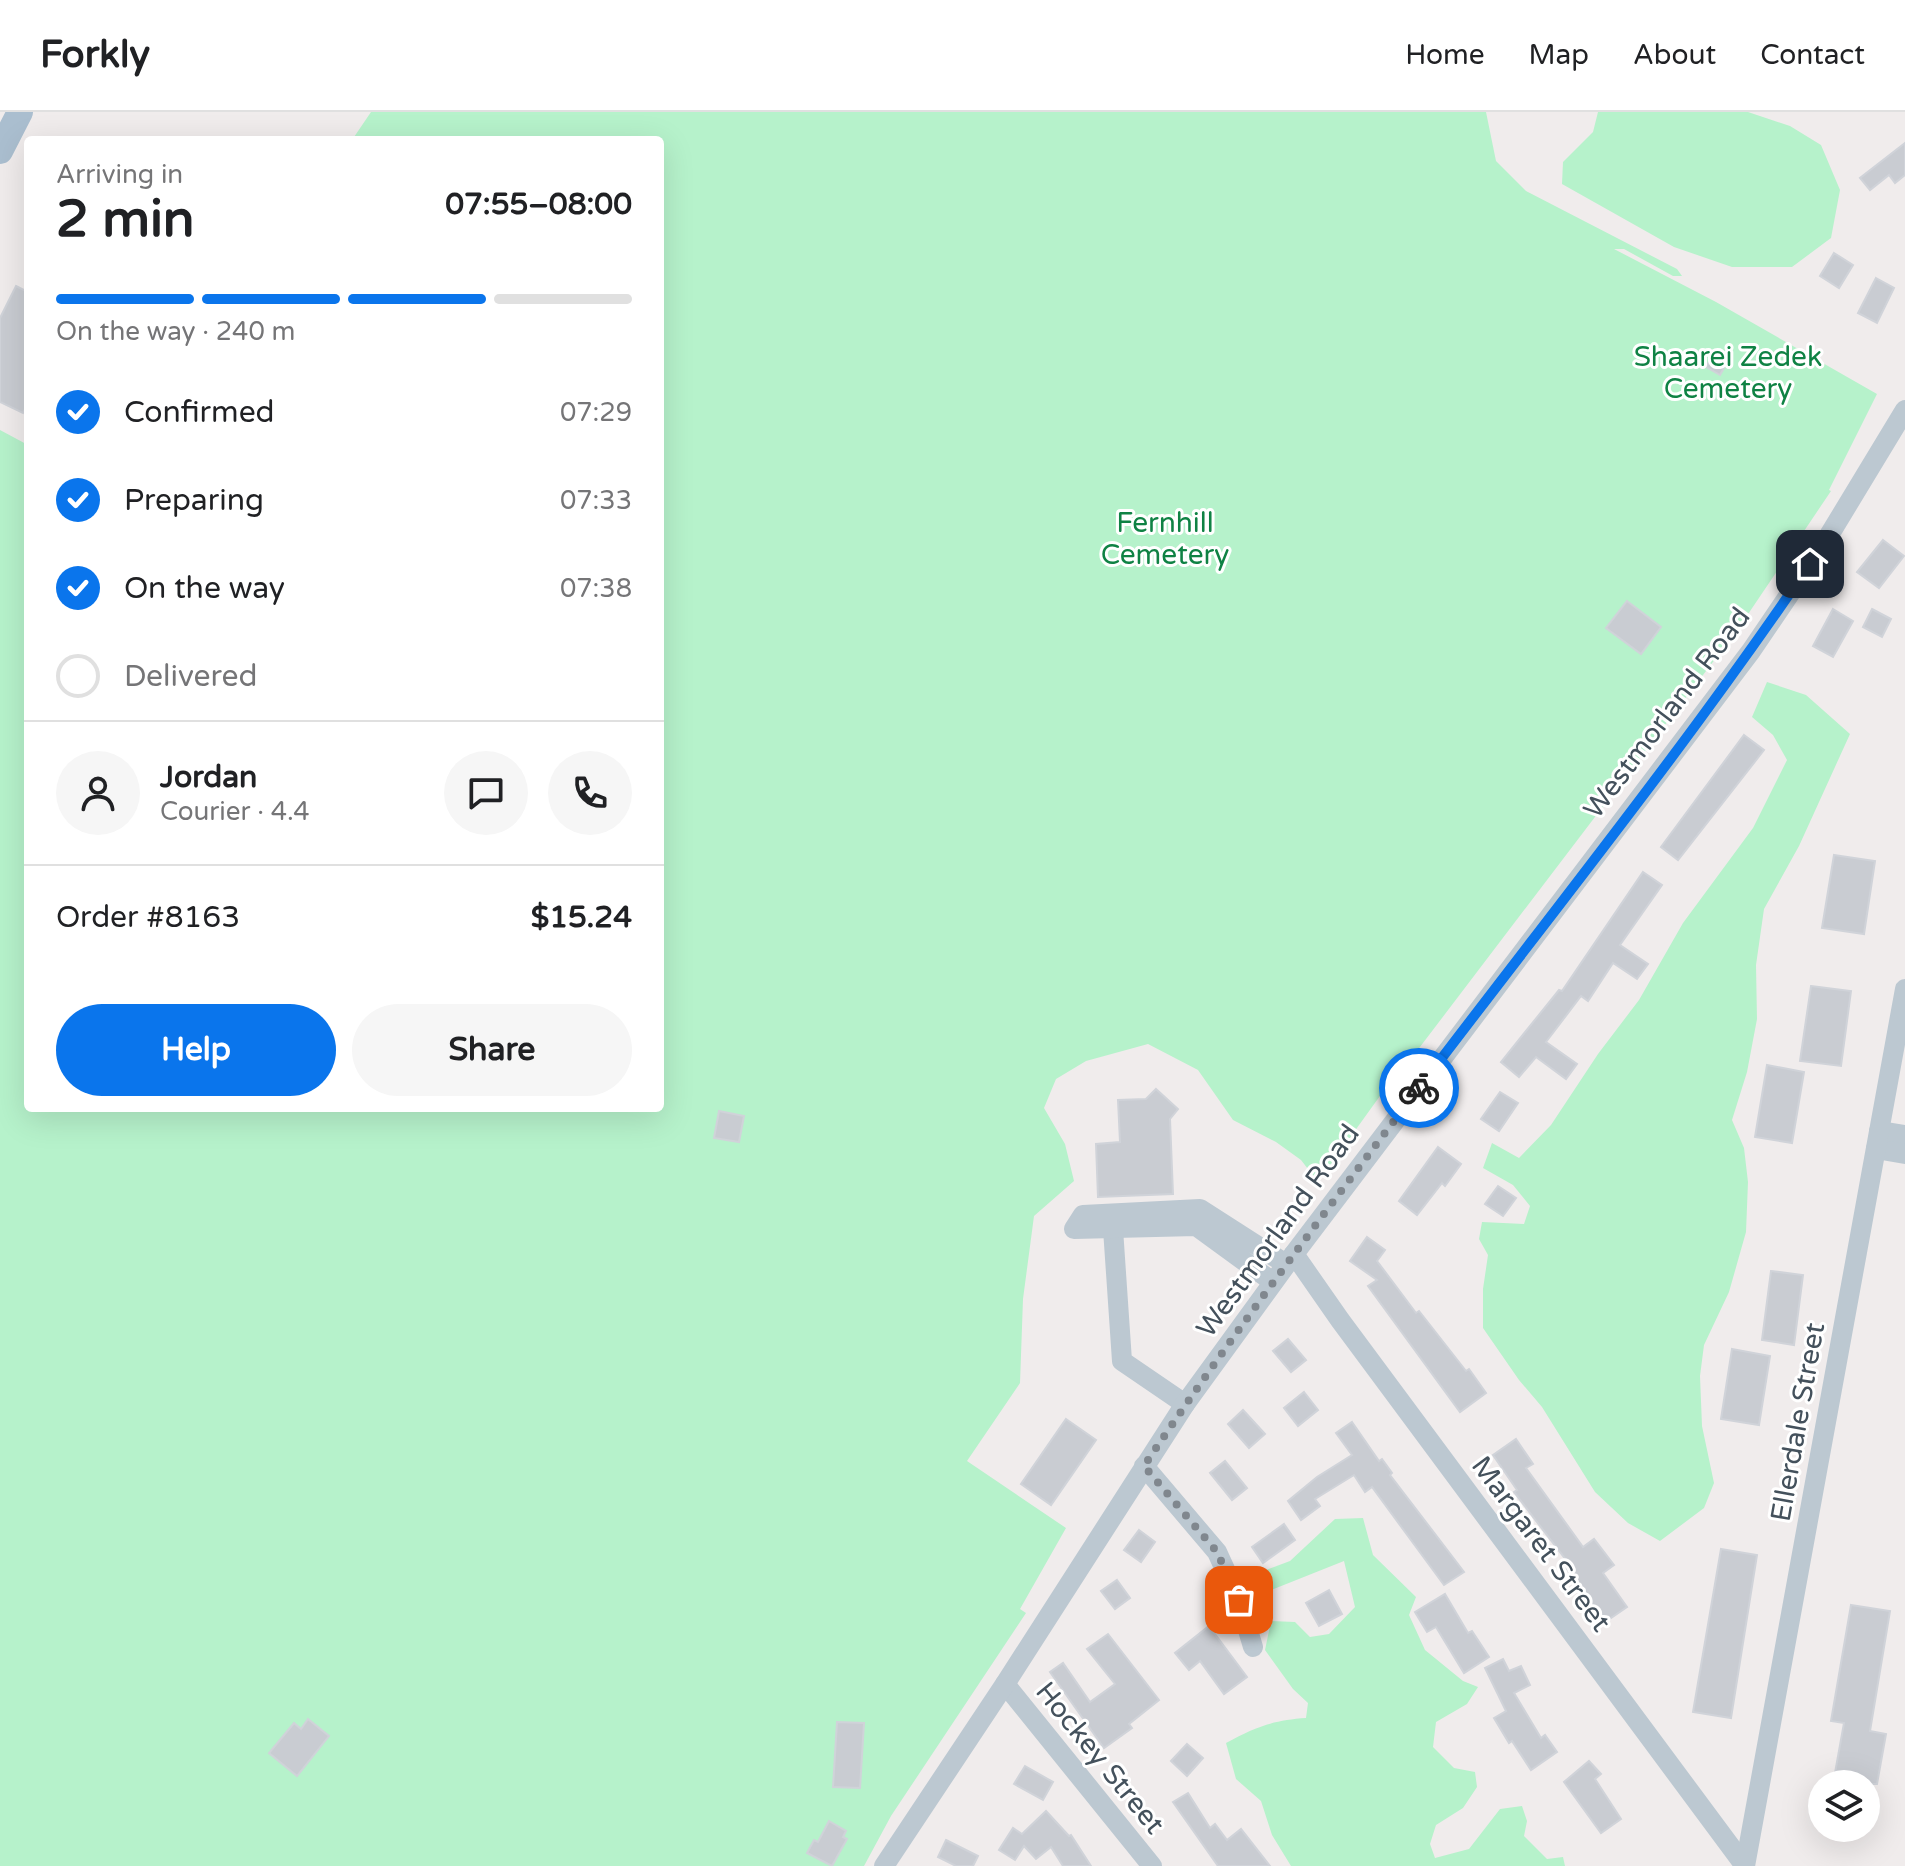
<!DOCTYPE html>
<meta charset="utf-8">
<style>
:root{--surface:#fff;--page:#f6f6f6;--text:#202124;--muted:#757577;--line:#e0e0e0;--accent:#0a75ec}
body{margin:0;font-family:"Varela Round",sans-serif;background:var(--page);color:var(--text);height:100vh;display:flex;flex-direction:column;font-size:30px;white-space:nowrap}
*{box-sizing:border-box;margin:0}
p{font-size:26px;color:var(--muted)}
.icon{flex:none;width:44px;height:44px;fill:none;stroke:currentColor;stroke-width:2;stroke-linecap:round;stroke-linejoin:round}
.map{position:relative;flex:1;overflow:hidden}
.details{position:absolute;left:24px;top:24px;width:640px;height:976px;display:flex;flex-direction:column;background:var(--surface);border-radius:8px;box-shadow:0 8px 32px #0002}
.details>*{flex:none}
.fabs{position:absolute;left:1808px;top:1658px;display:grid;gap:16px}
.fabs a{display:grid;place-items:center;width:72px;height:72px;border-radius:50%;background:var(--surface);box-shadow:0 8px 32px #0002;font-size:40px}
.pin{position:absolute;display:grid;place-items:center;width:68px;height:68px;color:#fff;margin:-34px;border-radius:16px;box-shadow:0 4px 12px #0006}
.courier{position:absolute;display:grid;place-items:center;width:80px;height:80px;margin:-40px;border:6px solid #0a75ec;border-radius:50%;background:#fff;color:#222;box-shadow:0 2px 10px #0007}
.head em{font-style:normal;font-weight:700}
.head div{display:flex;flex-direction:column-reverse}
.head{display:flex;align-items:center;justify-content:space-between;height:136px;padding:0 32px}
h1{font-size:52px;font-weight:700;line-height:60px}
.bar{display:grid;grid-template-columns:repeat(4,1fr);gap:12px 8px;align-content:center;height:96px;padding:0 32px}
.bar i{height:10px;border-radius:6px;background:var(--line)}
.bar .active{background:var(--accent)}
.bar p{grid-column:span 4}
.line{display:flex;align-items:center;gap:20px;padding:0 32px;border-top:2px solid var(--line)}
.line div{flex:1}
.round{display:grid;place-items:center;flex:none;width:84px;height:84px;border-radius:42px;background:var(--page)}
ol{padding:0 32px;list-style:none}
li{display:flex;align-items:center;gap:24px;height:88px}
li p{margin-inline-start:auto}
li .icon{padding:8px;border-radius:50%;background:var(--accent);color:#fff;stroke-width:4}
li:last-child{color:var(--muted)}
li i{width:44px;height:44px;border:4px solid var(--line);border-radius:50%}
.cta{display:flex;gap:16px;margin-top:auto;padding:16px 32px}
.cta a{flex:1;height:92px;border-radius:48px;background:var(--accent);color:#fff;font-size:32px;font-weight:700;line-height:92px;text-align:center}
.cta a+a{background:var(--page);color:var(--text)}
header{display:flex;align-items:center;gap:48px;box-sizing:border-box;height:112px;padding:0 40px;background:var(--surface);border-bottom:2px solid var(--line)}
header strong{font-size:38px}
nav{display:flex;gap:44px;margin-inline-start:auto;font-size:28px}
.map>svg:first-child{display:block}
.green{fill:#b6f2cb}
.building{fill:#c9ccd2;stroke:#d0d3d9;stroke-width:2}
.lines{fill:none;stroke-linecap:round;stroke-linejoin:round}
.minor{stroke:#bcc8d1;stroke-width:20}
.major{stroke:#aabecf;stroke-width:26}
.done{stroke:#80878e;stroke-width:8;stroke-dasharray:0 14.4}
.route{stroke:#0a75ec;stroke-width:10}
.labels{text-anchor:middle;dominant-baseline:central;stroke-width:6;stroke-linejoin:round;paint-order:stroke}
.park-label{font-size:28px;fill:#0f8244;stroke:#fff}
.street-label{font-size:28px;fill:#44515c;stroke:#fff}
</style>
<header>
<strong>Forkly</strong>
<nav><a>Home</a><a>Map</a><a>About</a><a>Contact</a></nav>
</header>
<div class="map">
<svg width="1905" height="1754" viewBox="0 0 1905 1754">
<rect width="100%" height="100%" fill="#f0ecec"/>
<!-- green -->
<g class="green">
<polygon points="371,0 1486,0 1496,49 1526,79 1677,157 1682,164 1673,164 1624,137 1614,137 1716,190 1877,282 1829,378 1831,379 1738,517 1407,952 1403,952 1318,1070 1301,1048 1276,1030 1233,1008 1198,958 1148,932 1086,949 1056,967 1044,996 1065,1032 1074,1069 1034,1104 1023,1187 1020,1271 967,1349 1066,1416 1020,1497 1026,1501 891,1704 864,1754 0,1754 0,318 28,333 28,996 660,996 660,28 352,28"/>
<polygon points="1598,0 1748,0 1790,14 1821,33 1840,78 1831,126 1792,155 1732,155 1674,135 1562,72 1563,50 1593,20"/>
<polygon points="1767,570 1806,583 1850,622 1799,734 1764,797 1756,853 1757,907 1747,960 1732,1008 1744,1036 1748,1070 1746,1120 1729,1180 1704,1233 1700,1264 1702,1314 1714,1371 1704,1396 1660,1429 1628,1411 1595,1380 1542,1295 1519,1268 1483,1216 1483,1177 1488,1143 1479,1127 1482,1110 1524,1112 1530,1094 1513,1073 1483,1056 1492,1031 1519,1046 1551,1013 1598,942 1639,888 1683,811 1753,716 1787,648 1773,623 1752,605"/>
<path d="M1363,1406L1373,1443L1416,1485L1409,1503L1425,1538L1463,1569L1478,1575L1467,1592L1436,1610L1433,1635L1454,1656L1475,1660L1477,1675L1463,1696L1436,1713L1430,1732L1435,1746L1469,1737L1500,1697L1522,1694L1527,1709L1524,1724L1547,1747L1563,1745L1565,1754H1291L1272,1723L1261,1689L1236,1667L1226,1631C1255,1615 1274,1608 1306,1606L1308,1591L1293,1577L1265,1538L1271,1509L1295,1510L1310,1525L1329,1522L1355,1495L1344,1449L1254,1485L1255,1462L1290,1449L1335,1407Z"/>
</g>
<!-- building -->
<g class="building">
<polygon points="1905,31 1905,63 1895,71 1889,63 1870,78 1860,66"/>
<polygon points="1834,141 1853,153 1839,176 1820,164"/>
<polygon points="1876,166 1894,176 1877,211 1858,201"/>
<polygon points="16,174 28,180 28,292 23,301 0,290 0,206"/>
<polygon points="1714,241 1728,249 1720,263 1706,255"/>
<polygon points="1883,428 1904,444 1879,476 1857,460"/>
<polygon points="1627,489 1661,515 1641,542 1606,516"/>
<polygon points="1833,497 1853,509 1833,545 1813,534"/>
<polygon points="1872,497 1891,507 1882,525 1863,515"/>
<polygon points="1744,623 1764,638 1678,748 1661,735"/>
<polygon points="1834,743 1875,749 1864,822 1822,816"/>
<polygon points="1643,760 1662,773 1620,833 1648,852 1637,867 1613,851 1588,889 1581,884 1546,930 1577,952 1566,967 1536,945 1519,965 1501,950 1559,878 1562,879"/>
<polygon points="1811,874 1851,879 1841,954 1800,949"/>
<polygon points="1767,953 1804,960 1792,1031 1755,1025"/>
<polygon points="1156,977 1178,997 1170,1007 1173,1082 1098,1085 1096,1032 1120,1030 1118,988 1146,987"/>
<polygon points="1500,980 1518,991 1499,1019 1481,1007"/>
<polygon points="719,999 744,1004 739,1030 714,1026"/>
<polygon points="1438,1035 1461,1052 1445,1074 1442,1071 1417,1103 1399,1089"/>
<polygon points="1498,1074 1516,1086 1503,1104 1485,1092"/>
<polygon points="1367,1125 1385,1138 1377,1149 1416,1201 1419,1199 1466,1259 1469,1257 1486,1281 1460,1300 1368,1174 1377,1168 1350,1149"/>
<polygon points="1771,1159 1803,1163 1794,1233 1762,1228"/>
<polygon points="1288,1227 1306,1248 1291,1260 1273,1239"/>
<polygon points="1732,1237 1770,1244 1759,1313 1721,1307"/>
<polygon points="1304,1280 1318,1298 1298,1314 1284,1296"/>
<polygon points="1243,1298 1265,1322 1249,1336 1228,1312"/>
<polygon points="1066,1307 1096,1328 1051,1393 1021,1372"/>
<polygon points="1352,1310 1379,1349 1382,1347 1392,1361 1390,1363 1464,1460 1444,1473 1372,1375 1365,1380 1354,1363 1315,1387 1320,1394 1301,1408 1288,1389 1317,1365 1352,1343 1336,1321"/>
<polygon points="1516,1327 1533,1352 1526,1356 1583,1435 1594,1427 1614,1453 1603,1461 1627,1495 1605,1510 1562,1450 1566,1448 1514,1380 1517,1378 1493,1343"/>
<polygon points="1225,1349 1247,1376 1232,1388 1210,1361"/>
<polygon points="1284,1412 1295,1428 1263,1451 1252,1435"/>
<polygon points="1139,1418 1155,1430 1141,1450 1124,1438"/>
<polygon points="1721,1437 1757,1443 1731,1606 1693,1600"/>
<polygon points="1117,1468 1130,1486 1115,1497 1101,1479"/>
<polygon points="1329,1478 1342,1502 1319,1514 1306,1491"/>
<polygon points="1445,1482 1468,1521 1472,1519 1489,1545 1464,1561 1436,1515 1427,1520 1415,1500"/>
<polygon points="1851,1493 1890,1499 1870,1619 1886,1622 1877,1672 1833,1672 1844,1611 1831,1609"/>
<polygon points="1209,1514 1247,1565 1224,1582 1200,1549 1189,1558 1175,1541"/>
<polygon points="1108,1522 1159,1588 1129,1612 1132,1616 1104,1636 1050,1560 1063,1551 1090,1590 1115,1572 1087,1537"/>
<polygon points="1503,1547 1509,1559 1521,1554 1530,1573 1514,1581 1541,1626 1545,1623 1557,1640 1531,1658 1512,1629 1509,1631 1494,1606 1506,1599 1485,1556"/>
<polygon points="308,1607 329,1624 297,1664 269,1641 294,1611 301,1617"/>
<polygon points="837,1610 864,1611 860,1676 833,1675"/>
<polygon points="1187,1632 1203,1646 1187,1664 1171,1649"/>
<polygon points="1589,1649 1601,1662 1595,1667 1621,1707 1601,1721 1564,1670"/>
<polygon points="1025,1654 1053,1670 1043,1688 1014,1672"/>
<polygon points="1188,1681 1210,1716 1215,1712 1227,1728 1241,1717 1270,1754 1218,1754 1173,1690"/>
<polygon points="1046,1699 1069,1724 1071,1723 1091,1754 1063,1754 1051,1735 1036,1747 1024,1734 1015,1748 999,1738 1013,1716 1022,1722"/>
<polygon points="829,1709 846,1719 843,1725 847,1727 832,1754 807,1741 814,1728 818,1730"/>
<polygon points="946,1728 978,1744 973,1754 956,1754 938,1745"/>
</g>
<g class="lines">
<!-- minor -->
<g class="minor">
<polyline points="1879,1019 1905,1023"/>
<polyline points="1876,1037 1905,1042"/>
<polyline points="1112,1102 1122,1249 1185,1292"/>
<polyline points="1294,1142 1340,1208 1745,1754"/>
<polyline points="1273,1170 1196,1114 1074,1117 1083,1103 1200,1097 1286,1152"/>
<polyline points="1144,1354 1217,1440 1239,1488 1253,1535"/>
<polyline points="1005,1572 1152,1754"/>
<polyline points="884,1754 1005,1572 1185,1292 1294,1142 1751,539 1825,430 1905,298"/>
<polyline points="1745,1754 1905,877"/>
</g>
<!-- major -->
<polyline class="major" points="0,39 20,0"/>
</g>
<g class="lines">
<!-- done -->
<path class="done" d="M1239,1488L1217,1440L1144,1354C1231,1224 1325,1100 1419,976"/>
<!-- route -->
<path class="route" d="M1419,976C1551,802 1688,632 1810,452"/>
</g>
<g class="labels">
<!-- park labels -->
<g class="park-label">
<text x="1728" y="245">Shaarei Zedek<tspan x="1728" dy="32">Cemetery</tspan></text>
<text x="1165" y="411">Fernhill<tspan x="1165" dy="32">Cemetery</tspan></text>
</g>
<!-- street labels -->
<g class="street-label">
<text transform="translate(1667 601) rotate(-53)">Westmorland Road</text>
<text transform="translate(1278 1119) rotate(-54)">Westmorland Road</text>
<text transform="translate(1798 1310) rotate(-80)">Ellerdale Street</text>
<text transform="translate(1541 1432) rotate(53)">Margaret Street</text>
<text transform="translate(1100 1646) rotate(51)">Hockey Street</text>
</g>
</g>
</svg>
<div class="fabs">
<a><svg class="icon" aria-label="layers" viewBox="0 0 24 24"><path d="M12 4l9 5-9 5-9-5zM3 14l9 5 9-5"/></svg></a>
</div>
<div class="pin" style="left:1239px;top:1488px;background:#ea580c"><svg class="icon" aria-label="bag" viewBox="0 0 24 24"><path d="M5 8h14l-1 12H6zM9 8a3 3 0 0 1 6 0"/></svg></div>
<div class="pin" style="left:1810px;top:452px;background:#1f2937"><svg class="icon" aria-label="home" viewBox="0 0 24 24"><path d="M3 11l9-7 9 7M6 9v11h12V9"/></svg></div>
<div class="courier" style="left:1419px;top:976px"><svg class="icon" aria-label="bike" viewBox="0 0 24 24"><circle cx="6" cy="16" r="4"/><circle cx="18" cy="16" r="4"/><path d="M6 16l4-8h5l3 8M10 8l3 8H6M13 5h3"/></svg></div>
<section class="details">
<div class="head"><div><h1>2 min</h1><p>Arriving in</p></div><em>07:55–08:00</em></div>
<div class="bar"><i class="active"></i><i class="active"></i><i class="active"></i><i></i><p>On the way · 240 m</p></div>
<ol>
<li><svg class="icon" aria-label="check" viewBox="0 0 24 24"><path d="M5 12l5 5 9-10"/></svg>Confirmed<p>07:29</p></li>
<li><svg class="icon" aria-label="check" viewBox="0 0 24 24"><path d="M5 12l5 5 9-10"/></svg>Preparing<p>07:33</p></li>
<li><svg class="icon" aria-label="check" viewBox="0 0 24 24"><path d="M5 12l5 5 9-10"/></svg>On the way<p>07:38</p></li>
<li><i></i>Delivered</li>
</ol>
<div class="line" style="height:144px"><a class="round"><svg class="icon" aria-label="person" viewBox="0 0 24 24"><circle cx="12" cy="8" r="4"/><path d="M4 21q1-7 8-7t8 7"/></svg></a><div><b>Jordan</b><p>Courier · 4.4</p></div><a class="round"><svg class="icon" aria-label="chat" viewBox="0 0 24 24"><path d="M4 5h16v11H9l-5 4z"/></svg></a><a class="round"><svg class="icon" aria-label="phone" viewBox="0 0 24 24"><path d="M5 4h4l2 5-3 2q2 4 5 5l2-3 5 2v4C11 20 4 13 5 4z"/></svg></a></div>
<div class="line" style="height:104px"><div>Order #8163</div><b>$15.24</b></div>
<div class="cta"><a>Help</a><a>Share</a></div>
</section>
</div>
